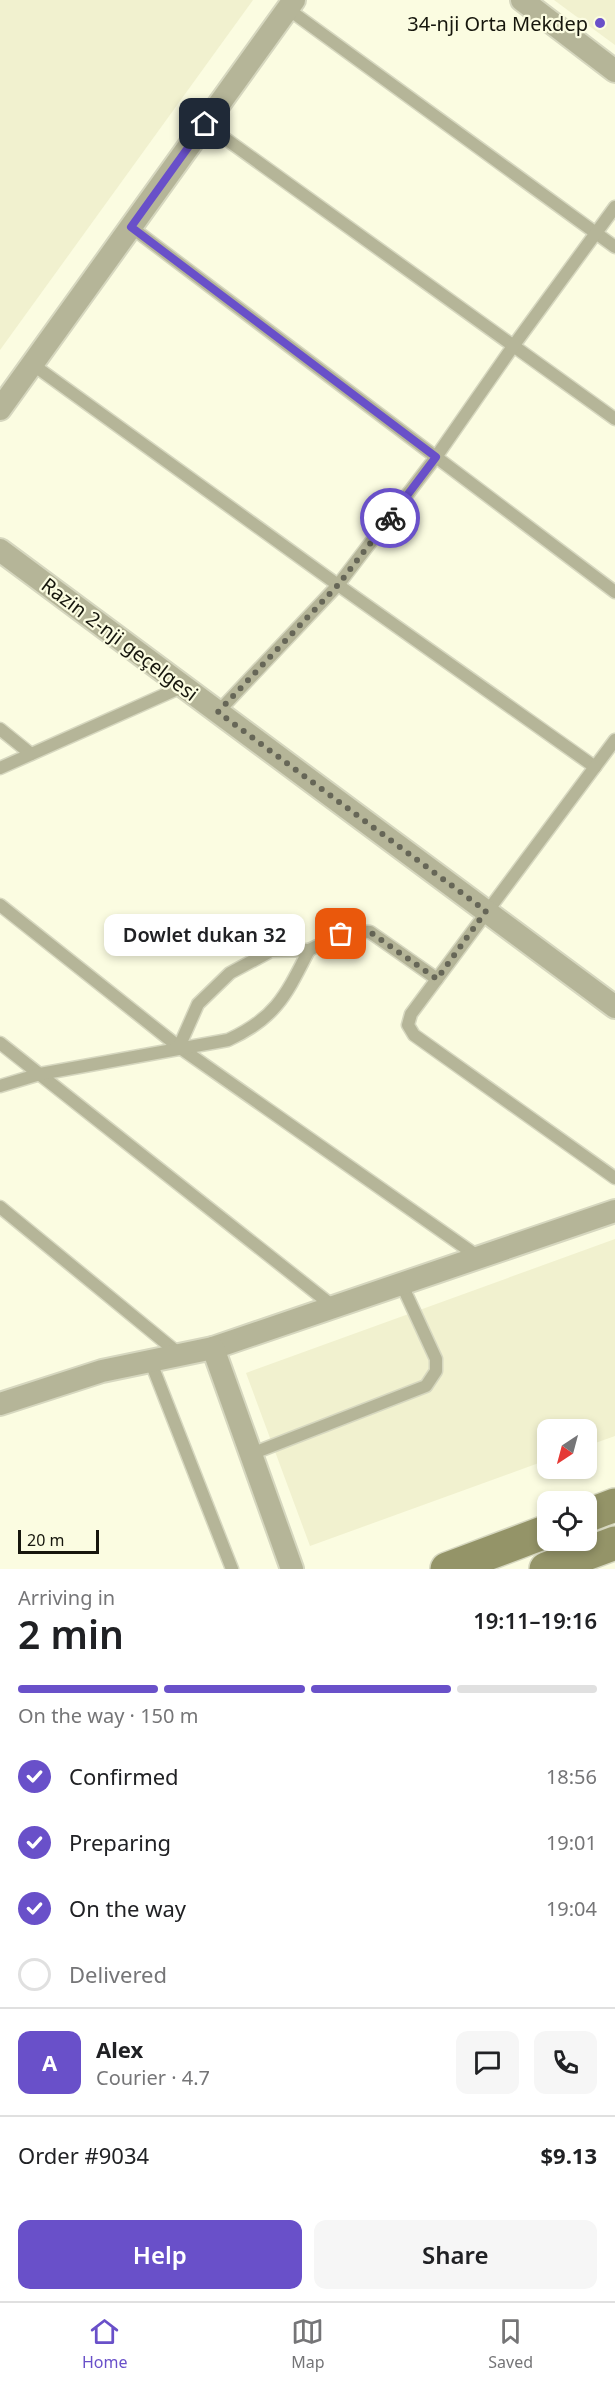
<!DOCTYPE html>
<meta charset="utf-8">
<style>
:root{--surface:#fff;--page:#f6f6f6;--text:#202124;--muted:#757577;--line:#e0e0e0;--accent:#6950c9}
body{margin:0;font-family:"Noto Sans",sans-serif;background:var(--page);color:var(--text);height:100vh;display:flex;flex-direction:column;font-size:22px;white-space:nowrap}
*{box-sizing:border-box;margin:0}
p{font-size:20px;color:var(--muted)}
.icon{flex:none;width:33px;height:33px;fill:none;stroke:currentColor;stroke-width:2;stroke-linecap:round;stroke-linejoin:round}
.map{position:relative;height:1569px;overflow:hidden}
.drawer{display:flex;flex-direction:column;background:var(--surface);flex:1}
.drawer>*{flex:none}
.needle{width:39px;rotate:216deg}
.buttons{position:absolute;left:537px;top:1419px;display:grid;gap:12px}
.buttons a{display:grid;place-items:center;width:60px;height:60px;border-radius:12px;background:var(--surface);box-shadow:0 3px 9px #0003;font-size:30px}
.scale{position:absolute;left:18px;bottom:15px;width:81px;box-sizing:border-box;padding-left:6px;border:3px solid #16160d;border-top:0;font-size:16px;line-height:21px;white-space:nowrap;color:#16160d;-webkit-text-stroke:4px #fbfce1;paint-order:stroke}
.pin{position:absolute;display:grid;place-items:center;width:51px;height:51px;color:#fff;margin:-26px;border-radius:12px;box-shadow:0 3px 9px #0006}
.courier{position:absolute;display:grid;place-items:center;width:60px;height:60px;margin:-30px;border:4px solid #6950c9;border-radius:50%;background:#fff;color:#222;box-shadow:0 2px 8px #0007}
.bubble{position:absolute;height:42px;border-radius:12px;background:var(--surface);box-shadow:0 3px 9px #0003;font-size:20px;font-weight:600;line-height:42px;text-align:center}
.head em{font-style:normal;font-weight:600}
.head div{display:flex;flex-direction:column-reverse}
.head{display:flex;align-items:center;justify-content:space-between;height:102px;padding:0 18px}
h1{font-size:39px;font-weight:600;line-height:45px}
.bar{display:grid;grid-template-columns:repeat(4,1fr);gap:9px 6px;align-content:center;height:72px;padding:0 18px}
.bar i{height:8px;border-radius:4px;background:var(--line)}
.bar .selected{background:var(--accent)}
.bar p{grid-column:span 4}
.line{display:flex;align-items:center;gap:15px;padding:0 18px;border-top:2px solid var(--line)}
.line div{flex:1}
.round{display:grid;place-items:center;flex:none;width:63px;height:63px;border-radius:12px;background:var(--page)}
ol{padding:0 18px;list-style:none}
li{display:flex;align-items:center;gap:18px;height:66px}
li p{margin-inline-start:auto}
li .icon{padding:6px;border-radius:50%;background:var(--accent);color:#fff;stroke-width:4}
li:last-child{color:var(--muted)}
li i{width:33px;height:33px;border:3px solid var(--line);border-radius:50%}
.action{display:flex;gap:12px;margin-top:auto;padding:12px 18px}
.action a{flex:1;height:69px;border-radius:12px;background:var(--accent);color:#fff;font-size:24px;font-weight:600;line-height:69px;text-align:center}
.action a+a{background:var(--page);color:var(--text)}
.menu{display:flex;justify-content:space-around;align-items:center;height:84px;border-top:2px solid var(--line);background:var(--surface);font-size:16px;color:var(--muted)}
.menu a{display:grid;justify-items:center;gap:3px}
.menu .selected{color:var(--accent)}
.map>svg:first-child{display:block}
.built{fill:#f1f1cf}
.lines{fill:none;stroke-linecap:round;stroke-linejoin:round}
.service-casing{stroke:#d6d7bf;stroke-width:15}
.minor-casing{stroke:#d6d7bf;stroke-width:26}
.secondary-casing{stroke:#d6d7bf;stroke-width:36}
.service{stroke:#b5b598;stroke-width:12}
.minor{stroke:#b5b598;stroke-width:22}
.secondary{stroke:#949468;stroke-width:33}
.done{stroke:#666657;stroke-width:6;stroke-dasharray:0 10.8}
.route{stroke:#6950c9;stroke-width:8}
.poi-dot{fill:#6950c9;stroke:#fbfce1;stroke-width:2}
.labels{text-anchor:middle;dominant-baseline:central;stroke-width:4.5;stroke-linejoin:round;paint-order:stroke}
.poi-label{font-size:20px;fill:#16160d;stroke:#fbfce1;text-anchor:end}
.street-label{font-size:20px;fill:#16160d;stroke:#fbfce1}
</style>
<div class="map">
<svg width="615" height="1569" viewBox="0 0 615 1569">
<rect width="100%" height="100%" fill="#fbfce1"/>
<!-- built -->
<g class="built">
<polygon points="0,0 253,0 0,350"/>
<polygon points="555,0 615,0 615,45 554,0"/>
<polygon points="615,1239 615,1436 587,1446 586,1430 548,1430 547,1460 310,1546 246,1373"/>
</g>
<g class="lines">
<defs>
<g id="service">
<polyline points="288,9 615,247"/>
<polyline points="205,124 615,419"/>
<polyline points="131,227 615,592"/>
<polyline points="32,364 338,585 595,767"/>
<polyline points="218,712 338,585 436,457 514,345 615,207"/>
<polyline points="0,729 31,754"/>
<polyline points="615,740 411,1014 408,1025 414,1035 615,1178"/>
<polyline points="0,768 184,686"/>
<polyline points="0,905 179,1047 480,1258"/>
<path d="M309,950C330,940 347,930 370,932L437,979"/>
<polyline points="0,1043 334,1307"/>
<path d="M0,1086L40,1074L228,1040C276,1018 286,995 309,950L271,951L230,973L198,1004L179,1047"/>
<polyline points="0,1207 178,1353"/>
<polyline points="150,1360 232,1569"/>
<polyline points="251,1454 426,1386 436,1371 436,1359 402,1285"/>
</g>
<g id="minor">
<polyline points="522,0 615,71"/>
<polyline points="0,409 294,0"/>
<polyline points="0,550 615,1007"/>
<polyline points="213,1348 615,1211"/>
<polyline points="0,1404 102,1371 213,1348 292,1569"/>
</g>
<g id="secondary">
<polyline points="586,1516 615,1505"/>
<polyline points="447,1569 548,1531"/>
<polyline points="546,1569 615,1543"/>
</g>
</defs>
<!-- service casing -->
<use href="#service" class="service-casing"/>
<!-- minor casing -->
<use href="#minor" class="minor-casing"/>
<!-- secondary casing -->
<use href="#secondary" class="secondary-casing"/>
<!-- service -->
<use href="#service" class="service"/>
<!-- minor -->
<use href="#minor" class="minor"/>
<!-- secondary -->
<use href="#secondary" class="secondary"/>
</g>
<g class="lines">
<!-- done -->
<polyline class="done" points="341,934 357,931 370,932 437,979 486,911 218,712 338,585 390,518"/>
<!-- route -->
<polyline class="route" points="205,124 131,227 436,457 390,518"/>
</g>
<!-- markers -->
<circle class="poi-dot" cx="600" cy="23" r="6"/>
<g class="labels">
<!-- poi labels -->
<g class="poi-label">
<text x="588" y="23">34-nji Orta Mekdep</text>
</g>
<!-- street labels -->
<g class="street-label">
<text transform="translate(120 639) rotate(37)">Razin 2-nji geçelgesi</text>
</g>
</g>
</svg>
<div class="buttons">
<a><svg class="needle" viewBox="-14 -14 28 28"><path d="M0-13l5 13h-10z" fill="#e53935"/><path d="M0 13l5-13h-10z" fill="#757577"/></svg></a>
<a><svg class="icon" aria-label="locate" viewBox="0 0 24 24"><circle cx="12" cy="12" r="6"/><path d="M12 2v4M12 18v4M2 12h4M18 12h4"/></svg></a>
</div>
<div class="scale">20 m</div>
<div class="pin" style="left:341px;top:934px;background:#ea580c"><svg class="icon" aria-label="bag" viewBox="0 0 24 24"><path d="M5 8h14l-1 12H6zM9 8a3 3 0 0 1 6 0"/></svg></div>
<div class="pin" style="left:205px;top:124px;background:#1f2937"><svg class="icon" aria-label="home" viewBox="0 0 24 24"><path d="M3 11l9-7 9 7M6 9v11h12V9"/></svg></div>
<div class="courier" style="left:390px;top:518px"><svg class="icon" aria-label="bike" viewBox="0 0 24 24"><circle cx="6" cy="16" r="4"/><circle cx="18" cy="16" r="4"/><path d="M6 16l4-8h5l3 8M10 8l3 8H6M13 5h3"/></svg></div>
<div class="bubble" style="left:104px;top:914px;width:201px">Dowlet dukan 32</div>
</div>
<section class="drawer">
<div class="head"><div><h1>2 min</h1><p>Arriving in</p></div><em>19:11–19:16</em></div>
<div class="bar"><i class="selected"></i><i class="selected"></i><i class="selected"></i><i></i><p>On the way · 150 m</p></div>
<ol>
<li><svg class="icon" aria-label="check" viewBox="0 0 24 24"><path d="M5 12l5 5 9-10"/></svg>Confirmed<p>18:56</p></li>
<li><svg class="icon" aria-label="check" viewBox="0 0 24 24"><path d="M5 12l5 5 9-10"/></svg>Preparing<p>19:01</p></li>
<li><svg class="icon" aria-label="check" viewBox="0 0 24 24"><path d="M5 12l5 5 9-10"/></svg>On the way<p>19:04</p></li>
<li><i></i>Delivered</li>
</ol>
<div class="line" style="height:108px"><b class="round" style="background:var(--accent);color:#fff">A</b><div><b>Alex</b><p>Courier · 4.7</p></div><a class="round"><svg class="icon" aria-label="chat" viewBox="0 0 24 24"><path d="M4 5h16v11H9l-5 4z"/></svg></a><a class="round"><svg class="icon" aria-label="phone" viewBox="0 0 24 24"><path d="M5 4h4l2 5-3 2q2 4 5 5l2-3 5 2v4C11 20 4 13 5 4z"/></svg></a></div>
<div class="line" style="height:78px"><div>Order #9034</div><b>$9.13</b></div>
<div class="action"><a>Help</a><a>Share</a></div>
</section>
<nav class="menu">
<a class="selected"><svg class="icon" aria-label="home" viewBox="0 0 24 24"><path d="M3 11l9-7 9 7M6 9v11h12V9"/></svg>Home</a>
<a><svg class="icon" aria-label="map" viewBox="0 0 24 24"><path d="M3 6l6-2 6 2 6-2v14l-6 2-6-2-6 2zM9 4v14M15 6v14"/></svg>Map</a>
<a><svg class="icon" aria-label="saved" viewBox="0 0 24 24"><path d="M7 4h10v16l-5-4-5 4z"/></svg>Saved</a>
</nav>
